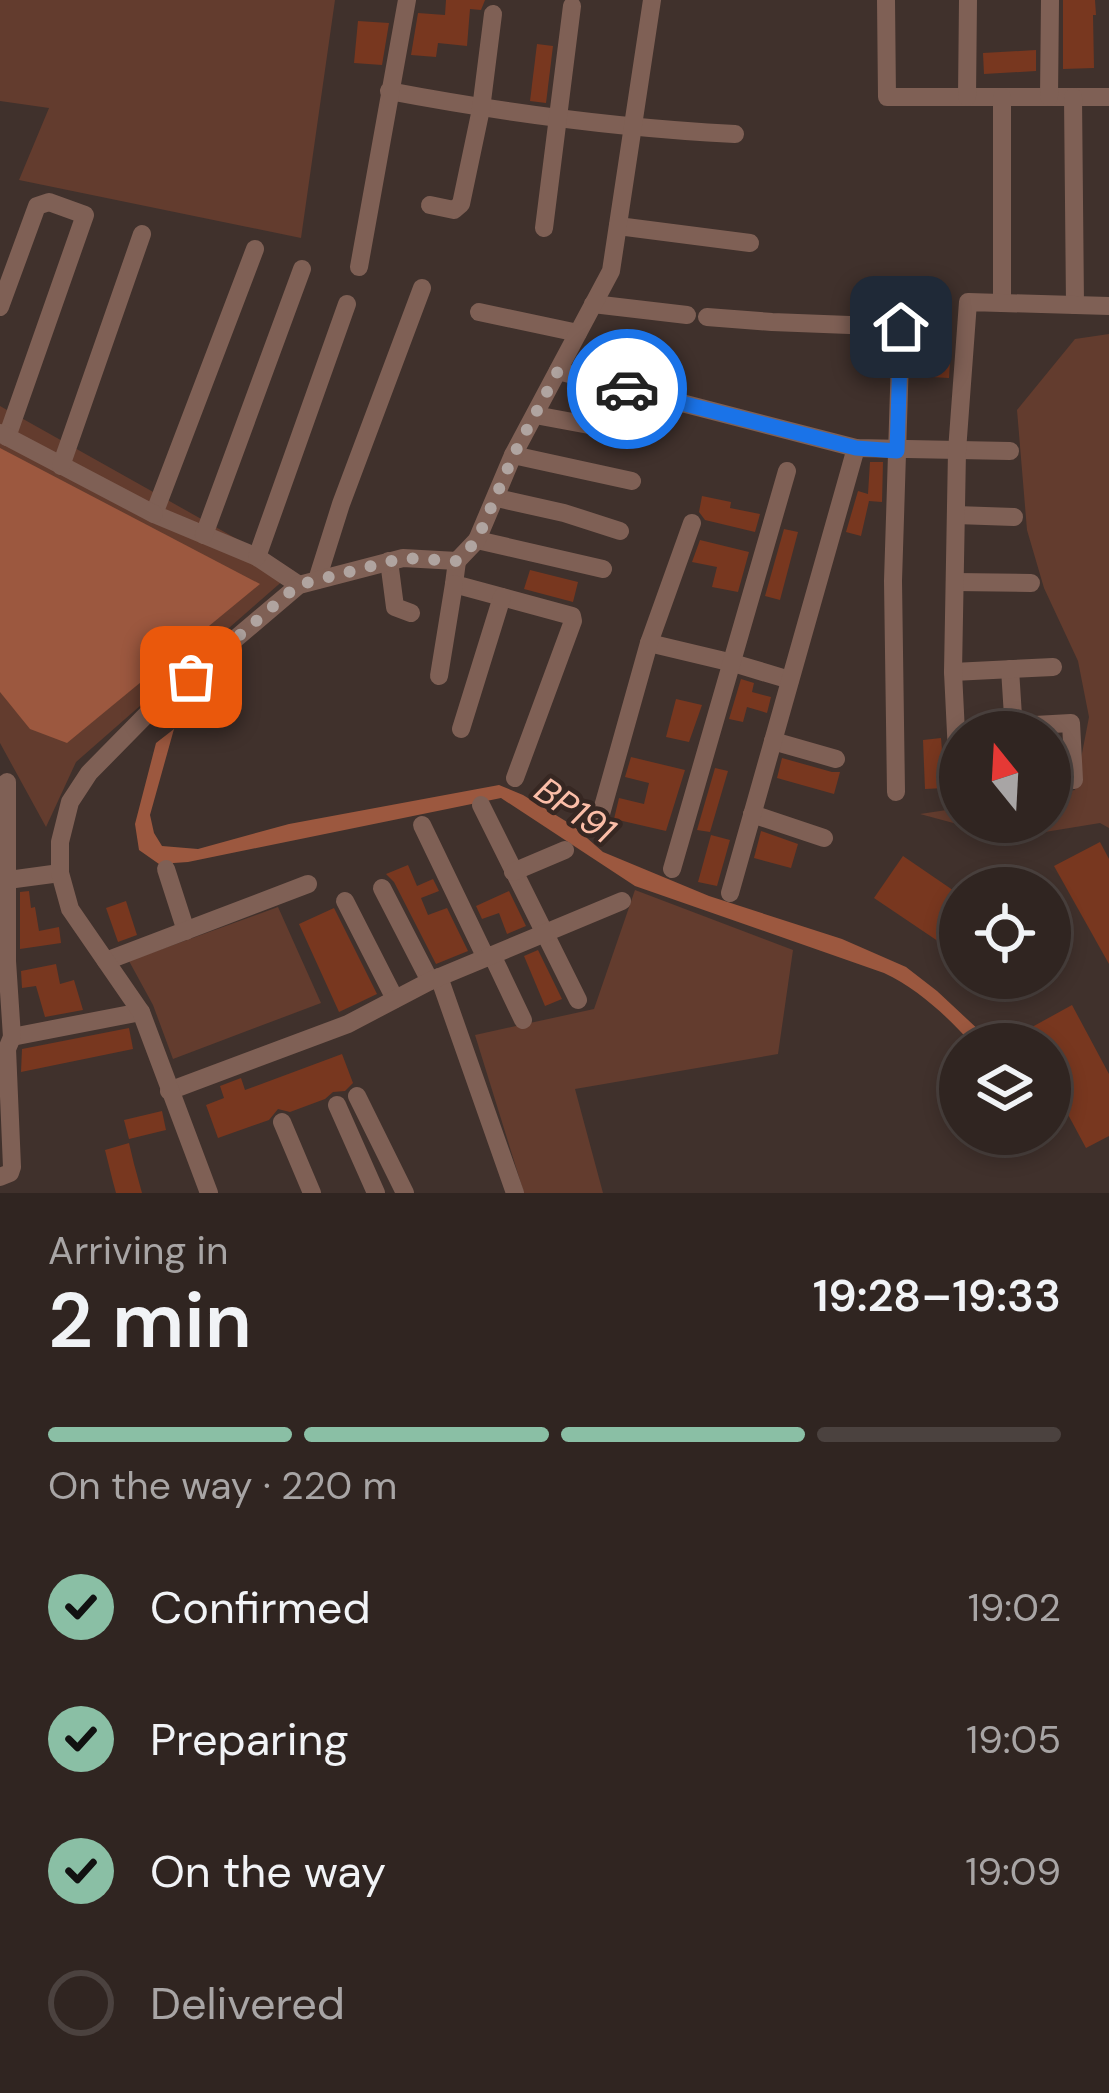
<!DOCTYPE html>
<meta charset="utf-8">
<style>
:root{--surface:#302521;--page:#3c312e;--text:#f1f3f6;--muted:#a8a5a5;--line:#4b423f;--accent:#8abfa5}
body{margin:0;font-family:"DM Sans",sans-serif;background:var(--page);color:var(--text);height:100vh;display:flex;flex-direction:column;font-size:45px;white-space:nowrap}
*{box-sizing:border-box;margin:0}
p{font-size:39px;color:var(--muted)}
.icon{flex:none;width:66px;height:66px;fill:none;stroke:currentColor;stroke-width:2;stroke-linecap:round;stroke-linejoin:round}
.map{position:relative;height:1193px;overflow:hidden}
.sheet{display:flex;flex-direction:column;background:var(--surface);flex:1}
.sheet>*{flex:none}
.needle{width:78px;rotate:342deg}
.tools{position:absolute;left:939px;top:711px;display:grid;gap:24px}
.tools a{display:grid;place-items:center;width:132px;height:132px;border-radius:50%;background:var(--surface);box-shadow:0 6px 18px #0003,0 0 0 3px var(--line);font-size:60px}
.pin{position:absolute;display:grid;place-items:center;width:102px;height:102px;color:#fff;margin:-51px;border-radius:24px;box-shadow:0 6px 18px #0006}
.courier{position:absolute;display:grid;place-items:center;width:120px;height:120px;margin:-60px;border:9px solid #1a73e8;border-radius:50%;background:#fff;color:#222;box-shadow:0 3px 15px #0007}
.headline em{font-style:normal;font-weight:600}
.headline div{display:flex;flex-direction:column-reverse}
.headline{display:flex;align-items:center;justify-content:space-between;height:204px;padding:0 48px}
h1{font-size:78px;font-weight:600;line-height:90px}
.bar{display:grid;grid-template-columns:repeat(4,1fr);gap:18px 12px;align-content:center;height:144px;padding:0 48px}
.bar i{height:15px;border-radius:9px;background:var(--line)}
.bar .on{background:var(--accent)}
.bar p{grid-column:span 4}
ol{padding:0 48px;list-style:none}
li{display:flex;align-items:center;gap:36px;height:132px}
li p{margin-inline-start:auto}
li .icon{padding:12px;border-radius:50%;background:var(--accent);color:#111;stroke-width:4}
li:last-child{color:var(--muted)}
li i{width:66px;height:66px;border:6px solid var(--line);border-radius:50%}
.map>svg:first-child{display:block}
.green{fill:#633c2e}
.water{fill:#9c583f}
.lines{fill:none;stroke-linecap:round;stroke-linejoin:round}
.stream{stroke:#9c583f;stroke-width:3}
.building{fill:#78371f}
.minor{stroke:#7f6055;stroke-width:18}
.done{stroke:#b0a4a0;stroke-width:12;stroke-dasharray:0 21.6}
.route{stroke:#1a73e8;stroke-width:15}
.labels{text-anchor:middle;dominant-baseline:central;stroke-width:9;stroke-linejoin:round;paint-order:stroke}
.water-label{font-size:36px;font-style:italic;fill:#fbbea8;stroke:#362722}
</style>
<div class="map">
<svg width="1109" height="1193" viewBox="0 0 1109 1193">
<rect width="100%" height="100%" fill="#40312c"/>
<!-- green -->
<g class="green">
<polygon points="0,0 335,0 301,238 19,180 49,108 0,101"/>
<polygon points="1109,334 1109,828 1100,823 1009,838 920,814 960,808 960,822 1050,822 1050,794 1075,790 1089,717 1078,661 1044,588 1027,530 1017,410 1075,339"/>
<polygon points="0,406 294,571 76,762 46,827 0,743"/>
<polygon points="635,890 793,950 778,1054 575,1089 603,1193 524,1193 475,1035 594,1009"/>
<polygon points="278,907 321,1003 173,1059 153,1005 129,961"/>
</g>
<!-- water -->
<g class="water">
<polygon points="0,448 260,584 67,743 30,729 0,692"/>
<path d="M174,729L150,815L154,833L162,846L198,849L289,824L499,785L523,795L572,825L603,852L709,896L842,939L906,967L937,991L982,1033L990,1044H972C947,1016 918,989 884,973L635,886L501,798L188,862L159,864L139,850L135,824L156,743Z"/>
</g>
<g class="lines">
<!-- stream -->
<polyline class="stream" points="140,681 149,693"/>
</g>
<!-- building -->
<g class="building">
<polygon points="446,0 485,0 481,10 470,9 467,46 438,43 436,57 411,55 418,13 445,15"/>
<polygon points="1063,0 1095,0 1096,15 1093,15 1094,68 1063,69"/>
<polygon points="358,21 389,23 382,65 354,63"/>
<polygon points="537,44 553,46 546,103 530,101"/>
<polygon points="1036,50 1036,71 984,74 983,53"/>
<polygon points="932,342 951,343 949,378 913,376 913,360 932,360"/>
<polygon points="870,462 883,462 882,502 869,501 861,536 846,532 858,491 868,494"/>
<polygon points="702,496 731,502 730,508 760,514 755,532 705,520 699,512"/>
<polygon points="784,529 798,532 780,600 765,596"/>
<polygon points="700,540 749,552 738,592 712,587 717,567 692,562"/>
<polygon points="530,570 578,582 573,602 524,589"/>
<polygon points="741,679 754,683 752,692 771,697 767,713 747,707 743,722 729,719"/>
<polygon points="676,699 702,705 689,742 666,737"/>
<polygon points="941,738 945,788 925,789 923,740"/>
<polygon points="631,757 685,770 666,831 614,819 619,798 644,804 649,783 625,777"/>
<polygon points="782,758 832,772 840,772 834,794 777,778"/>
<polygon points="715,768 728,771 710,832 697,830"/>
<polygon points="761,831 798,844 791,868 754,858"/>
<polygon points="711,835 730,840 717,886 698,882"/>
<polygon points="1100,842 1109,859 1109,964 1054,866"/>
<polygon points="903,856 960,895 960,956 874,898"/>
<polygon points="408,865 417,886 433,879 439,891 421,898 428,915 447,908 468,951 436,964 394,882 386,874"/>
<polygon points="29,891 31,908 35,907 39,931 59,927 61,943 20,949 20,892"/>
<polygon points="509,891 526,926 507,934 499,913 482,919 476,906"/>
<polygon points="126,901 137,935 118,942 106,908"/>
<polygon points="334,908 377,994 339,1012 299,924"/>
<polygon points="538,950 562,999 545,1006 524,956"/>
<polygon points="56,964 60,984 74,980 83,1010 45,1017 36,986 22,988 21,971"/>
<polygon points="1072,1005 1109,1074 1109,1136 1086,1148 1050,1081 1050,1044 1030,1044 1023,1032"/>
<polygon points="129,1028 133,1049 21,1072 22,1049"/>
<polygon points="342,1054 353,1083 345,1091 333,1092 325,1099 290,1112 278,1109 269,1120 218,1138 206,1105 224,1098 220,1086 241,1078 245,1090"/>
<polygon points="162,1111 166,1130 129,1139 124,1120"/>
<polygon points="129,1143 134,1164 142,1193 116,1193 113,1182 105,1150"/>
</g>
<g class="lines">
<!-- minor -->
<g class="minor">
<polyline points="886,0 887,97 1109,97"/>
<path d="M389,91C505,113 617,128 735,134"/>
<polyline points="967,97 968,0"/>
<polyline points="1049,97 1050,0"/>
<polyline points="1073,97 1075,305"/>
<polyline points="430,205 454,210 461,204 481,109 493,14"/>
<polyline points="618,226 750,243"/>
<polyline points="544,228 572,6"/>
<polyline points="255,249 154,514 257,557 299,585"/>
<polyline points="359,267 407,0"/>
<polyline points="1002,303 1002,97"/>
<polyline points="593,304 687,315"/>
<polyline points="0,307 37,206 49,202 85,215 7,437"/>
<polyline points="479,312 578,333"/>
<polyline points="707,317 772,322 901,327 893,581 896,792"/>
<polyline points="558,371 856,448 1010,451"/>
<polyline points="535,415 643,435"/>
<polyline points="0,433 154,514"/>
<polyline points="513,455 632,481"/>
<polyline points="61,466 142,234"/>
<polyline points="497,498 564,513 620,531"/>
<polyline points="956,515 1014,517"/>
<polyline points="204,535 302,269"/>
<polyline points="477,540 603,569"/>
<polyline points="257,557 347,304"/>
<polyline points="389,561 395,607 411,613"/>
<polyline points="457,561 454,584 572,616 573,621 515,778"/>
<polyline points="317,580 341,504 422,288"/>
<polyline points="955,582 1031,583"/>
<polyline points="649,643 733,663 790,680"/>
<polyline points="1010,669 1014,732"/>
<polyline points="953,672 1053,667"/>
<polyline points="439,676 454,584"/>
<polyline points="1014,726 1071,723 1074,780"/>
<polyline points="461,729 502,597"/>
<polyline points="773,741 836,759"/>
<polyline points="959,794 953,672 957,451 968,302 1109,306"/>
<polyline points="481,805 578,1000"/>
<polyline points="752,814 824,838"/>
<polyline points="599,821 649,643 692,523"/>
<polyline points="422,825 486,958"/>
<polyline points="166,869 186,931"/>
<polyline points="672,869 787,471"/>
<polyline points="513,872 565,850"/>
<polyline points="0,881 60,873"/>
<polyline points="382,888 430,981"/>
<polyline points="730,893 856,448"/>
<polyline points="345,901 395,999"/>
<polyline points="492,955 523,1020"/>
<polyline points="106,961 308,884"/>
<polyline points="439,977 515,1193"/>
<polyline points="12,1037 141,1012"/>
<polyline points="169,1091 348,1024 430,981 622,901"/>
<polyline points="357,1096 405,1193"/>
<polyline points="337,1105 376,1193"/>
<polyline points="282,1122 312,1193"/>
<polyline points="0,1177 10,1173 12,1167 7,1049 12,1037 7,961 7,782"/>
<polyline points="209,1193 141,1012 70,909 60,873 60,842 70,802 89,773 149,712 299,585 403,558 457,561 477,540 513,455 611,271 652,0"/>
</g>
</g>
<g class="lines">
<!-- done -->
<polyline class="done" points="191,677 298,585 403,558 457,561 477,540 514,454 558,371 627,389"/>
<!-- route -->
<polyline class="route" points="627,389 856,448 897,451 901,327"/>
</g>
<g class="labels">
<!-- water labels -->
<g class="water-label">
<text transform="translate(575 810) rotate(34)">BP191</text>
</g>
</g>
</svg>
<div class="tools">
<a><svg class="needle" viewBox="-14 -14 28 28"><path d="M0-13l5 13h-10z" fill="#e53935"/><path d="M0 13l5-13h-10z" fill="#a8a5a5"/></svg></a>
<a><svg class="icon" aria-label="locate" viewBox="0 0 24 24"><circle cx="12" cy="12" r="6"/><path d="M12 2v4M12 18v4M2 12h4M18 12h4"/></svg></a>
<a><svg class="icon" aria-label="layers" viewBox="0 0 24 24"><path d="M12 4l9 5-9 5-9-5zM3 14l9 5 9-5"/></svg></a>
</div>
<div class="pin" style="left:191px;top:677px;background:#ea580c"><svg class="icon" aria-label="bag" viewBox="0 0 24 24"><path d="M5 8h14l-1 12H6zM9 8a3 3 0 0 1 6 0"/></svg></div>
<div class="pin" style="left:901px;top:327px;background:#1f2937"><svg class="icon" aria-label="home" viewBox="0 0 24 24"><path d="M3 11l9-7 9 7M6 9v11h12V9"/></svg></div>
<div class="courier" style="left:627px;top:389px"><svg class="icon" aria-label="car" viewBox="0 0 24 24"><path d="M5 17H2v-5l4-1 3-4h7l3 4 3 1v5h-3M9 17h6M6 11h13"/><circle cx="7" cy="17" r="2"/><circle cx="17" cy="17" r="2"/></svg></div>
</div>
<section class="sheet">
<div class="headline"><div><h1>2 min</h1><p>Arriving in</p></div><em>19:28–19:33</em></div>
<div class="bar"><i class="on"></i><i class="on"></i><i class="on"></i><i></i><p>On the way · 220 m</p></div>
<ol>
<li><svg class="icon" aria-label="check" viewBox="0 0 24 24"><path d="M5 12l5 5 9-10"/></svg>Confirmed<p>19:02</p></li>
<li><svg class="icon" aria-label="check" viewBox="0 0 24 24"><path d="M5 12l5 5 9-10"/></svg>Preparing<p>19:05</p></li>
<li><svg class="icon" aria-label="check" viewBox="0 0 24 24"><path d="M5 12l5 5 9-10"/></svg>On the way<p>19:09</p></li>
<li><i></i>Delivered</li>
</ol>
</section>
